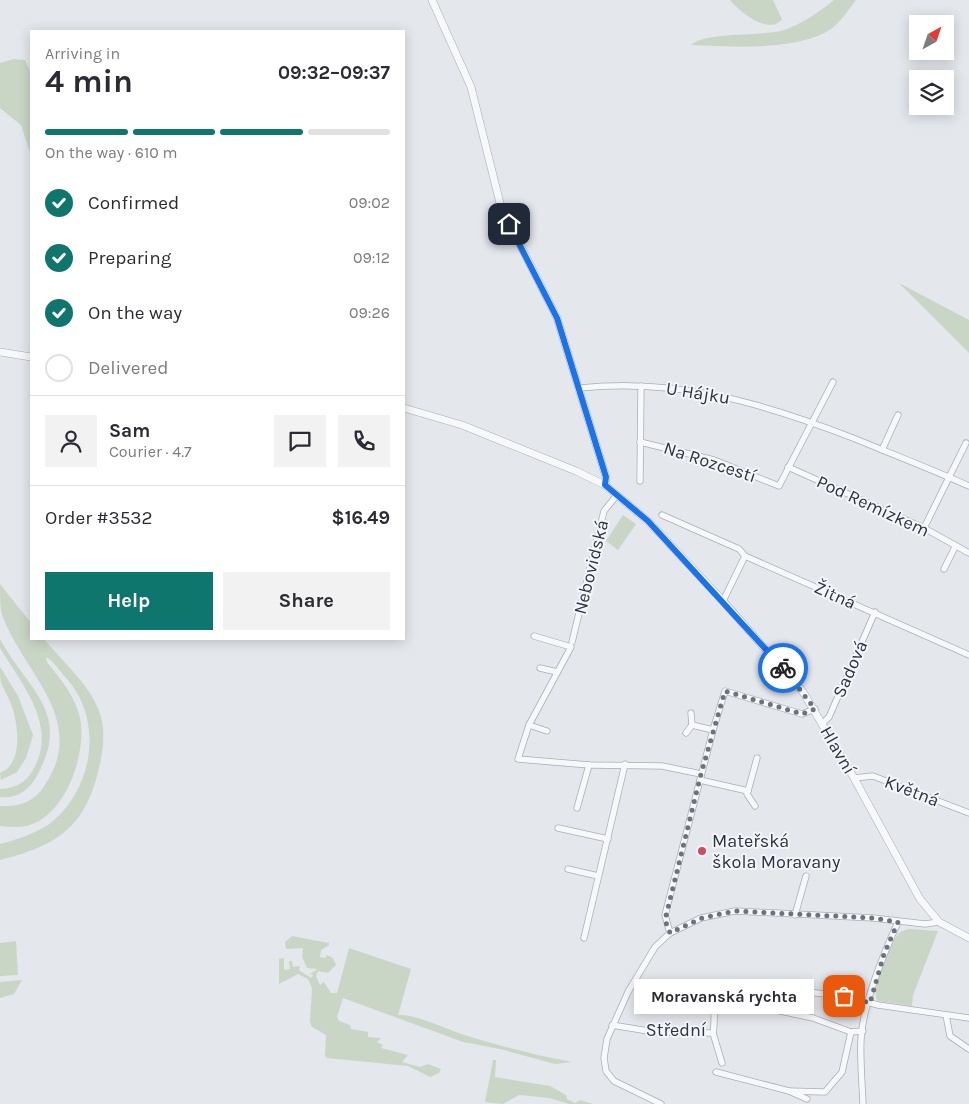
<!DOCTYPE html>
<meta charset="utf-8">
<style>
:root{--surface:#fff;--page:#f2f2f3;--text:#2b2b33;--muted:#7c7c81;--line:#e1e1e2;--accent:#0f766e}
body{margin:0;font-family:Karla,sans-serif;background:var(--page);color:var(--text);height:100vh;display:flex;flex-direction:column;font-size:19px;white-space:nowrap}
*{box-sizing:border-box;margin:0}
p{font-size:16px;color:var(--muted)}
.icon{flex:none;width:28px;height:28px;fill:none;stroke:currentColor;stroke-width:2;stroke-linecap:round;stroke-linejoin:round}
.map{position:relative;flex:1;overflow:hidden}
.details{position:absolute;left:30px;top:30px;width:375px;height:610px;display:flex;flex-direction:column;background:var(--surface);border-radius:0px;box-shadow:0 2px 12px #0003}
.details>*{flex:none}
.needle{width:32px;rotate:40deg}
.tools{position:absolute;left:909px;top:15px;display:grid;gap:10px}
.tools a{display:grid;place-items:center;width:45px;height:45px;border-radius:0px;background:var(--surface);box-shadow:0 2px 12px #0003;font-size:25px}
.pin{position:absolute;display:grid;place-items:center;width:42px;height:42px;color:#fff;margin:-21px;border-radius:10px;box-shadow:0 2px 8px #0006}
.courier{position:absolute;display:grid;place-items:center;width:50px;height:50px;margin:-25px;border:4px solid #1a73e8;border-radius:50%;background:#fff;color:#222;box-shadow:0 1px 6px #0007}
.bubble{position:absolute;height:35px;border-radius:0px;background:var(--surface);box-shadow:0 2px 12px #0003;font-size:16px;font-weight:700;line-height:35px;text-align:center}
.summary em{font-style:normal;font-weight:700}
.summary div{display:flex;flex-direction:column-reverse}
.summary{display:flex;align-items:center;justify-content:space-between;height:85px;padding:0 15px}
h1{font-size:32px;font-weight:700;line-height:38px}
.bar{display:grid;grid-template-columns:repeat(4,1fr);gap:8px 5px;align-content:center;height:60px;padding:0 15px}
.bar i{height:6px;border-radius:4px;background:var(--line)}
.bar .selected{background:var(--accent)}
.bar p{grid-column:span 4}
.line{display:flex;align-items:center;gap:12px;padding:0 15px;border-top:1px solid var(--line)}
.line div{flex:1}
.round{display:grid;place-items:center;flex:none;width:52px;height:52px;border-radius:0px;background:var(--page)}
ol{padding:0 15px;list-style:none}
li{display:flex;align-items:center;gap:15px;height:55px}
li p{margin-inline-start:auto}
li .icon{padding:5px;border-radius:50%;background:var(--accent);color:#fff;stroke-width:4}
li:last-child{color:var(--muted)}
li i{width:28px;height:28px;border:2px solid var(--line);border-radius:50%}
.action{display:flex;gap:10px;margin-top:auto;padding:10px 15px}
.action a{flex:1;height:58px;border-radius:0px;background:var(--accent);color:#fff;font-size:20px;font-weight:700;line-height:58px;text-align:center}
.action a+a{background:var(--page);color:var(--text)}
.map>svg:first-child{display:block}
.green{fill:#c9d6c5}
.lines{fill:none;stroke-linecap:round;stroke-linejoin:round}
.minor-casing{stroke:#a9aeb7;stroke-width:7}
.tertiary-casing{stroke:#a9aeb7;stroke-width:8}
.minor{stroke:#f7f8fa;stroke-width:5.5}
.tertiary{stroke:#f7f8fa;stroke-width:7}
.done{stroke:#6c737f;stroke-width:5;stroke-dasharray:0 9}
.route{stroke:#1a73e8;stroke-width:6}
.poi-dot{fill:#d1495b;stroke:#f4f6f9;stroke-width:2}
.labels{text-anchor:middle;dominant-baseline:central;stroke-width:4;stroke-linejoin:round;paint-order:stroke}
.street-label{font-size:18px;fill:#2b3445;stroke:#f4f6f9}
.poi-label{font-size:18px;fill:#2b3445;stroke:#f4f6f9;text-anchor:start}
</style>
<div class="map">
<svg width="969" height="1104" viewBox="0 0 969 1104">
<rect width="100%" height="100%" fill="#e4e7ec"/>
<!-- green -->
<g class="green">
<path d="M730,0H773L782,19C769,36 740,12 730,0Z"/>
<path d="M834,0H856C849,9 841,22 831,29C799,51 729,47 691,45C705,31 763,37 784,30C802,24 819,12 834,0Z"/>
<polygon points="14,59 25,60 30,71 31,155 21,125 0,108 0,63"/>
<polygon points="899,283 969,320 969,353"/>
<polygon points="623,515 636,524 618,550 606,541"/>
<path d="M0,584L31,623V639H44C61,660 87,682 98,708C106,728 104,747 99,768C85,828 58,845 0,860V844C14,841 42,831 53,821C94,786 103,720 67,679C61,673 54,661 46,657L47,662C61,680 75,696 80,718C87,752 67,813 30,825C21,828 10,827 0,826V806C20,807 34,802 45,785C90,717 19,670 1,611C0,603 0,593 0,584Z"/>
<path d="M0,639C28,691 72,711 37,776C29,790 17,799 0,797V789C16,788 26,783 34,768C58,725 21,683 0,648Z"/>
<path d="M0,667L18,696L33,735L26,758L17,772L1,780L0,773C21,765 19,733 14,714C12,703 5,693 1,682C0,678 0,672 0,667Z"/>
<path d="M909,929L938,931L913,995L912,1006L878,1001C869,992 891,943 898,934C901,931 905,930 909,929Z"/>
<path d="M292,936L329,943V945L321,950L320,957L325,958L327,955L333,958L336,965L328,973L318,971L316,976L320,985L324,982L331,993H337L349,948L411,969L398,1015C418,1014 449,1031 471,1037C504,1047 538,1056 572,1062L555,1064L500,1049L463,1042L343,998L337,1017L339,1021L350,1025L351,1029L368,1032V1037L381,1038L377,1042L383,1045L381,1048L408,1055L402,1062L420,1067L428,1064L441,1069L439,1073L430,1077L408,1066L327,1058L325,1056L326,1035L312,1027L310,1022L312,988L308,979L298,974L279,984V959L284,958V970L290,969L289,961H292L293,967L300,966L299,970L311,978L313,975L310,974L318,969L307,968L302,957L303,948L286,949L285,942Z"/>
<polygon points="16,941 18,975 0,976 0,943"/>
<polygon points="22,980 14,994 0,998 0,982"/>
<polygon points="493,1060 496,1060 495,1077 550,1086 566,1095 567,1099 575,1103 580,1100 593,1104 569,1104 549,1098 519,1095 503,1104 485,1102"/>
</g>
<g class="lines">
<defs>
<g id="minor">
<path d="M580,388C678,378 763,403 853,438C892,454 931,469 969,486"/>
<polyline points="640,442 714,460 779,486 833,382"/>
<polyline points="882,450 898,415"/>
<polyline points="788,467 924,528 969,553"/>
<polyline points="640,481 641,386"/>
<polyline points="662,515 739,549 745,556"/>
<polyline points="924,528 966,443"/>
<polyline points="944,569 955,547"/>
<polyline points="723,601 745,556 969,655"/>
<polyline points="534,636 571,647 529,725 518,759 589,765 662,766 701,774"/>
<polyline points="572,642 604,511 617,495"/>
<polyline points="540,668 557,672"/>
<polyline points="691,713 692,725"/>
<polyline points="823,723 829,717 875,612"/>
<polyline points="529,725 547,731"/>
<polyline points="686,733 692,725 713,730"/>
<polyline points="854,778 873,776 969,813"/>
<polyline points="700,780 748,791 757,758"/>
<polyline points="748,791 747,794 755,806"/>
<polyline points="577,808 589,765"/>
<polyline points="558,828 608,839"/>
<polyline points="568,869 598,876"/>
<polyline points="795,915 806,876"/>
<polyline points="670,933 665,915 713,730 725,691 802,714 815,709"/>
<polyline points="584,938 625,764"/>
<polyline points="771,1009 813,1018 851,1032"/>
<polyline points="946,1015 950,1036 969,1049"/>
<path d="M612,1025L654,1032L713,1033C717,1016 707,985 733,984L844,996L878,1005L969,1018"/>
<polyline points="713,1033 722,1063"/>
<polyline points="716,1072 789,1091 807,1099"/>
<polyline points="789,1091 825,1092 842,1072 851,1032 863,1031"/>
<polyline points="661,1104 614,1081 606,1071 604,1058 607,1039 628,992 655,947 670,933 701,918 735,911 873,918 925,924 939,922"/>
<path d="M863,1104C862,1082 860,1060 861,1039C863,1004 884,953 898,922"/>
</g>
<g id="tertiary">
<polyline points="432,0 471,87 501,207 557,318 606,477 605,485"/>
<polyline points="0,352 31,357"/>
<polyline points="404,408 462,425 576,471 605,485 648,521 723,601 803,692 854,778 920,899 939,922 969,938"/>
</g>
</defs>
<!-- minor casing -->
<use href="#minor" class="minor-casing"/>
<!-- tertiary casing -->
<use href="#tertiary" class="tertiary-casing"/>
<!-- minor -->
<use href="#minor" class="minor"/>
<!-- tertiary -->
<use href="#tertiary" class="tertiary"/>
</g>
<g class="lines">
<!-- done -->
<polyline class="done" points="783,668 815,709 802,714 725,691 701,774 665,920 670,933 702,918 735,911 873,918 898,922 884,954 870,1003 844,996"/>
<!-- route -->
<polyline class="route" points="509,224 557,318 606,477 605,485 648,521 783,668"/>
</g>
<!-- markers -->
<circle class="poi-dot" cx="702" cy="851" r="5"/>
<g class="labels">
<!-- street labels -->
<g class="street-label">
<text transform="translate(698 393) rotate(9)">U Hájku</text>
<text transform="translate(710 462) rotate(18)">Na Rozcestí</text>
<text transform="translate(873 506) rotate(25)">Pod Remízkem</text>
<text transform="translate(591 567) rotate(-76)">Nebovidská</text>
<text transform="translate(835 595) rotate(24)">Žitná</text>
<text transform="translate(850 669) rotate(-66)">Sadová</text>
<text transform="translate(838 750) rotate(60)">Hlavní</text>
<text transform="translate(912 791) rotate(21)">Květná</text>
<text x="676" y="1030">Střední</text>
</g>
<!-- poi labels -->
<g class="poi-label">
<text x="712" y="841">Mateřská<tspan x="712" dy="21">škola Moravany</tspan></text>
</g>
</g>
</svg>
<div class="tools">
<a><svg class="needle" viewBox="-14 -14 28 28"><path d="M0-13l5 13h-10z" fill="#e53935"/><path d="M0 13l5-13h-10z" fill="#7c7c81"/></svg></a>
<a><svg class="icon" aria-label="layers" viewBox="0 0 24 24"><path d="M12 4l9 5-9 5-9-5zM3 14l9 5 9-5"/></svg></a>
</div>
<div class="pin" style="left:844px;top:996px;background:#ea580c"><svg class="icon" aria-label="bag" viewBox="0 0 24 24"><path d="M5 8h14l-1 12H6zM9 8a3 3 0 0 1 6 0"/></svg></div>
<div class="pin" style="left:509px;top:224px;background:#1f2937"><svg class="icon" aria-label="home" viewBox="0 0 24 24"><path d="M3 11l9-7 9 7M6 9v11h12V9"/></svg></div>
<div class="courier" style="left:783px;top:668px"><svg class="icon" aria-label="bike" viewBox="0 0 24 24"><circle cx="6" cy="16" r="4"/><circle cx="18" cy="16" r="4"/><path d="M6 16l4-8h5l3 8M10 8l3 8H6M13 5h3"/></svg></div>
<div class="bubble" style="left:634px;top:979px;width:180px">Moravanská rychta</div>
<section class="details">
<div class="summary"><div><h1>4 min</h1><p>Arriving in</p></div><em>09:32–09:37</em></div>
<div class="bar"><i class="selected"></i><i class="selected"></i><i class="selected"></i><i></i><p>On the way · 610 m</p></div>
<ol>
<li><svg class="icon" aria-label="check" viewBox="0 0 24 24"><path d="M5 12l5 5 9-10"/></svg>Confirmed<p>09:02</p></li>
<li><svg class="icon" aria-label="check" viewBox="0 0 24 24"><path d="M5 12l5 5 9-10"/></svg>Preparing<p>09:12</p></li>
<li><svg class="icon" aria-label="check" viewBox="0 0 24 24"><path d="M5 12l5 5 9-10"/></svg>On the way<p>09:26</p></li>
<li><i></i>Delivered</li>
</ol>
<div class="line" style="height:90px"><a class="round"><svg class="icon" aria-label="person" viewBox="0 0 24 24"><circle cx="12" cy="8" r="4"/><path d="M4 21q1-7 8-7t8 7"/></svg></a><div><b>Sam</b><p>Courier · 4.7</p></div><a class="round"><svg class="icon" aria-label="chat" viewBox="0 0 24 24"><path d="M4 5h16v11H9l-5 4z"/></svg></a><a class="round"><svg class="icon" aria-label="phone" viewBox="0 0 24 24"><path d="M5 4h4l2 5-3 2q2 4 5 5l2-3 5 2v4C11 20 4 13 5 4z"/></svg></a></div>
<div class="line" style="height:65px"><div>Order #3532</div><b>$16.49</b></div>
<div class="action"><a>Help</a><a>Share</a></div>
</section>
</div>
